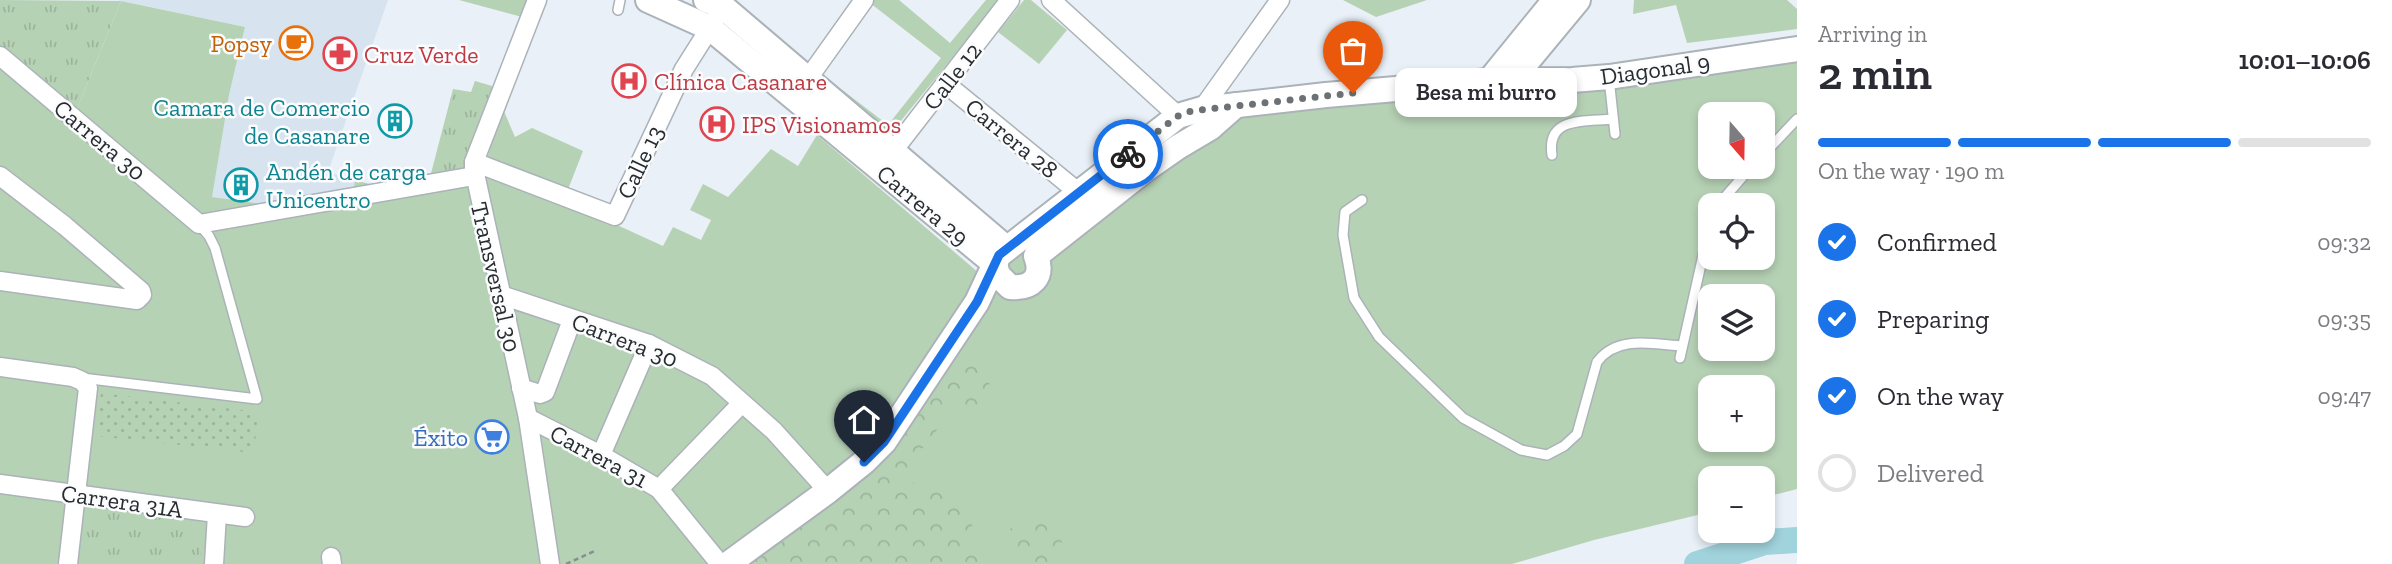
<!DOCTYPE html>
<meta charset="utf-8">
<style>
:root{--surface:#fff;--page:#f7f7f7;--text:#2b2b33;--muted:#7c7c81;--line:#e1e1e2;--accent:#1a73e8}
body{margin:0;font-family:"Zilla Slab",serif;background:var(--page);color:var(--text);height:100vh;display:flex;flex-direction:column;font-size:26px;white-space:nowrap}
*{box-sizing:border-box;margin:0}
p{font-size:23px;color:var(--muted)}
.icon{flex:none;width:38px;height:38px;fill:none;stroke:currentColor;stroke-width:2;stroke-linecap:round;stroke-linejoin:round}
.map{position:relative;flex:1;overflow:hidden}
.sheet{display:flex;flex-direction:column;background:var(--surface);width:595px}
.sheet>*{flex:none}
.needle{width:46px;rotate:160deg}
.fabs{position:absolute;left:1698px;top:102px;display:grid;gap:14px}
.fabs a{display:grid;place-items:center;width:77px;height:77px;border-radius:14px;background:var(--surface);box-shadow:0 4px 10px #0003;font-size:35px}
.pin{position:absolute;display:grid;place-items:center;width:60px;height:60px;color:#fff;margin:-72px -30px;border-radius:50% 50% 50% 0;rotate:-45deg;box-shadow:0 0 7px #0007}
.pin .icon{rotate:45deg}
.courier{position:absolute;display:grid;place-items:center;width:70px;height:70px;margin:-35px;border:5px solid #1a73e8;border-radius:50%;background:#fff;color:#222;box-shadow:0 2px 9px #0007}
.bubble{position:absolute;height:49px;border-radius:14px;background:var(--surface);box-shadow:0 4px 10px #0003;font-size:23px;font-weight:600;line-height:49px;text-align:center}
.headline em{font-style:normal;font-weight:600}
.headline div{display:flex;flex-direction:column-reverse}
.headline{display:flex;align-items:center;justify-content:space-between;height:119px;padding:0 21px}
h1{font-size:46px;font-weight:600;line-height:52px}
.bar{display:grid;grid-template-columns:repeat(4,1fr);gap:10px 7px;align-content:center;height:84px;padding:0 21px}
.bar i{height:9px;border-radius:5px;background:var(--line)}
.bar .on{background:var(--accent)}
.bar p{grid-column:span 4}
ol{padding:0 21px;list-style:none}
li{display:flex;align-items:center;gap:21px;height:77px}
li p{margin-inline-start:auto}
li .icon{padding:7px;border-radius:50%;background:var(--accent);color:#fff;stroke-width:4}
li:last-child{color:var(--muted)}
li i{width:38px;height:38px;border:4px solid var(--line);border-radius:50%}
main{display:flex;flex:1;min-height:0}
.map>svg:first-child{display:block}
.built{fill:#d7e4f0}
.grass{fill:#b6d2b5;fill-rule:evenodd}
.forest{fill:url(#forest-crowns)}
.park{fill:url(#park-tufts)}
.garden{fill:url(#garden-dots)}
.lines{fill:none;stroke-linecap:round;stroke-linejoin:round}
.river{stroke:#a1d3dc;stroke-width:26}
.service-casing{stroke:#abb2b8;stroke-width:12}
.minor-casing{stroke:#abb2b8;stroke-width:21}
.secondary-casing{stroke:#abb2b8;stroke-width:28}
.path{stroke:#898e93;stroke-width:2.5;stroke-dasharray:5 3.5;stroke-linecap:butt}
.service{stroke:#fff;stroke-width:9}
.minor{stroke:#fff;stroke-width:18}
.secondary{stroke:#fff;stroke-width:24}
.done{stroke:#6c7175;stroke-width:7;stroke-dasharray:0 12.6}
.route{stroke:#1a73e8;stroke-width:9}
.labels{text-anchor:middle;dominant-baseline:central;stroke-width:5;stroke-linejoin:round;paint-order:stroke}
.food-label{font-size:24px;fill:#c56008;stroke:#fbfcfe;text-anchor:end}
.health-label{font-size:24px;fill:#be3a42;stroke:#fbfcfe;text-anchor:start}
.street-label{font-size:24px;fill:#292c2f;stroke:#fbfcfe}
.culture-label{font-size:24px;fill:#0d838f;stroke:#fbfcfe;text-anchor:end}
.shop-label{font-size:24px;fill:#366cbe;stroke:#fbfcfe;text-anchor:end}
</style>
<main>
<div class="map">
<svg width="1797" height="564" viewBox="0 0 1797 564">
<defs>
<pattern id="forest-crowns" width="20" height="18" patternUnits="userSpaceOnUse" patternTransform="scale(1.75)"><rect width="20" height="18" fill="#b6d2b5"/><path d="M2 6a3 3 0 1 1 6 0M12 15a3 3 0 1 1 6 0" fill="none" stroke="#9cb49c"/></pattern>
<pattern id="park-tufts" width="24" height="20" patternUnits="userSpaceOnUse" patternTransform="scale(1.75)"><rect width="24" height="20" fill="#b6d2b5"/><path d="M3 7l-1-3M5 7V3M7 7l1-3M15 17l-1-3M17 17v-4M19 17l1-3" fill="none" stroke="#9cb49c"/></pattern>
<pattern id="garden-dots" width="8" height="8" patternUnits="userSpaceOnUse" patternTransform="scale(1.75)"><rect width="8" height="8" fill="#b6d2b5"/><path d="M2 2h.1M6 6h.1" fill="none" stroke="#9cb49c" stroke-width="1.8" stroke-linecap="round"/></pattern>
</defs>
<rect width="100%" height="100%" fill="#e9f0f7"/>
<!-- built -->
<polygon class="built" points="117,0 388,0 328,172 355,180 354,187 263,204 211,197 229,95 245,27"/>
<!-- grass -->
<g class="grass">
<polygon points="459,0 533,0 526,18"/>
<polygon points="872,0 899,0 950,43 986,0 999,0 891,133 816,77 819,72 888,125 941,58 870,3"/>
<polygon points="1024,0 1031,0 1067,30 1039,64 998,32"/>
<polygon points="1343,0 1427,0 1376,17"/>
<polygon points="1634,0 1787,0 1797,9 1797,29 1687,43 1676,5 1633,14"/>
<path d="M121,1L245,27L229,95L212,197L263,204L354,187L355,180L384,188L474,169L617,225L663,246L673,227L701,240L711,220L690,210L703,184L728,197L771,149L798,166L817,135L986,279L1181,123L1797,55V489L1762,498V478H1710V512L1594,540L1512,564H0V47L76,111ZM1710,114H1762V166H1710ZM1710,205H1762V257H1710ZM1710,296H1762V348H1710ZM1710,387H1762V439H1710Z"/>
<polygon points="503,109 515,137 532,128 583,151 567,192 486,161"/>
</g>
<!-- forest -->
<g class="forest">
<path d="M942,356C984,358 984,369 998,406L980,413L960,409L941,420L931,443L910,456L912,473L895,478C918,483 939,491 962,494L970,510L974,537L986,553L988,564H743L834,497Z"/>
<polygon points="1050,513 1060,523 1062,544 1050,549 1056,564 1010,564 1021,556 1007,530"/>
</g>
<!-- park -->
<g class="park">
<polygon points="0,0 121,1 76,111 0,47"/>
<polygon points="475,81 499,88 470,174 429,181 453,89 471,92"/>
<polygon points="85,506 204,522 200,564 79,564"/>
</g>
<!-- garden -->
<polygon class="garden" points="101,393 258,412 254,453 96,436"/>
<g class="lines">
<!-- river -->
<polyline class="river" points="1697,564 1765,542 1797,540"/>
<defs>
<g id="service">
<polyline points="618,10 620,0"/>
<polyline points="1609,78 1615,134"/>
<path d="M1552,155C1546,116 1585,122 1613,119"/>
<polyline points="1762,156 1797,119"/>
<path d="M1362,200L1345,212L1343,235L1354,298L1379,337L1463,418L1521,450L1547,455L1564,446L1577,434L1597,362C1617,335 1652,344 1682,346"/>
<polyline points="1718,205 1752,166"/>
<polyline points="1680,358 1710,224"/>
<polyline points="82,378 257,399 215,248 209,236 199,224"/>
</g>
<g id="minor">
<polyline points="537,0 474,162 474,169 528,418 550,564"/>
<polyline points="1051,0 1178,116"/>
<polyline points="0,56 199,224 474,176"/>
<polyline points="807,80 864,0"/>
<polyline points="946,84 1078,192"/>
<polyline points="1202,109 1280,0"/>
<polyline points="893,151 1010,0"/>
<polyline points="474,162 615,216 684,69 715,20"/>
<polyline points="0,176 65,226 141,291 142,295 137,300 0,281"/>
<polyline points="501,295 649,344 712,376 774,431 828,491"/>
<polyline points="0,367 73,377 82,381 88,388 68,564"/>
<polyline points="521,388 540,394 545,392 572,320"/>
<polyline points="528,418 601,455 659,489 720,564"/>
<polyline points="601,455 649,344"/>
<polyline points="0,484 245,517"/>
<polyline points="659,489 742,403"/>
<polyline points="331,557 332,564"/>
<polyline points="214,564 217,514"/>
</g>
<g id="secondary">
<polyline points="648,0 710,28 995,264"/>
<polyline points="706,0 723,7 1006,248"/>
<polyline points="1489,81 1555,0"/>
<polyline points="1511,81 1578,0"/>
<path d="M995,264L998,275L1010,287C1032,289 1044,277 1036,256L1145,170L1178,147L1210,128L1236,105"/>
<polyline points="728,564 828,491 864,462 884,442 977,302 999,255 1178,116 1202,109 1326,95 1489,81 1572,80 1609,77 1797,49"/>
</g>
</defs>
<!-- service casing -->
<use href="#service" class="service-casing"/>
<!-- minor casing -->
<use href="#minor" class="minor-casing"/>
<!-- secondary casing -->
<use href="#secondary" class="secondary-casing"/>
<!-- path -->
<polyline class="path" points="566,564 597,550"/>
<!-- service -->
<use href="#service" class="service"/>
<!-- minor -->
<use href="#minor" class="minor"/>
<!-- secondary -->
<use href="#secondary" class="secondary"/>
</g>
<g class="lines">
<!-- done -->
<polyline class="done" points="1128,154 1178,116 1191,111 1353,93"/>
<!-- route -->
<polyline class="route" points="864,462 884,442 977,302 999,255 1128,154"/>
</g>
<!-- icons -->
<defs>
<symbol id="cafe-ring" viewBox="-11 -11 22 22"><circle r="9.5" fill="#fbfcfe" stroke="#e8710a" stroke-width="1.5"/><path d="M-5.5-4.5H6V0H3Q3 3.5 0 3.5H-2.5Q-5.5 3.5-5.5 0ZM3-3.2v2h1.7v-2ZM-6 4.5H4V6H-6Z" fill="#e8710a"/></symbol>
<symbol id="pharmacy-ring" viewBox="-11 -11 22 22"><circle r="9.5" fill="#fbfcfe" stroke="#e0444e" stroke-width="1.5"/><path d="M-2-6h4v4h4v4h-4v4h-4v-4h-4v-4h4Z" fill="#e0444e"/></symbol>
<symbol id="hospital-ring" viewBox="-11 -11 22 22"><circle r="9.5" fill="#fbfcfe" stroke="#e0444e" stroke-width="1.5"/><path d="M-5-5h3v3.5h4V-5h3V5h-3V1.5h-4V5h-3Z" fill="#e0444e"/></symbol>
<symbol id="building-ring" viewBox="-11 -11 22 22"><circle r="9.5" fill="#fbfcfe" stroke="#0f9aa8" stroke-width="1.5"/><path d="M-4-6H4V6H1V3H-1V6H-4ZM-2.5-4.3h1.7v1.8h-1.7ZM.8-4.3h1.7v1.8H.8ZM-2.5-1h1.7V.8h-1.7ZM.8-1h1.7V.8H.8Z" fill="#0f9aa8"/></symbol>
<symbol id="supermarket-ring" viewBox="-11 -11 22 22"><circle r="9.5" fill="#fbfcfe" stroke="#3f7fe0" stroke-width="1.5"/><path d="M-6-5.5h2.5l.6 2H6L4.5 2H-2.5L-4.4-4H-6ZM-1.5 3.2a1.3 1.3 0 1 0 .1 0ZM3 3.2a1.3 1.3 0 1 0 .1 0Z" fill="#3f7fe0"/></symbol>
</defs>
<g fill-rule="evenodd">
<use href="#cafe-ring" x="277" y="24" width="38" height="38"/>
<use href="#pharmacy-ring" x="321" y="35" width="38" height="38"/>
<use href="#hospital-ring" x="610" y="62" width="38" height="38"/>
<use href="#building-ring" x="376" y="102" width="38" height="38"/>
<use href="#hospital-ring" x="698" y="105" width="38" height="38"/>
<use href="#building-ring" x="222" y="166" width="38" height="38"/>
<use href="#supermarket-ring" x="473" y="418" width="38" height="38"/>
</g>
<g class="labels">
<!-- food labels -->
<g class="food-label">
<text x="272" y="43">Popsy</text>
</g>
<!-- health labels -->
<g class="health-label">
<text x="364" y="54">Cruz Verde</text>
<text x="654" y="81">Clínica Casanare</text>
<text x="742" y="124">IPS Visionamos</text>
</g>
<!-- street labels -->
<g class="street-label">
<text transform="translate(1655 69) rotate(-8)">Diagonal 9</text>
<text transform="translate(952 76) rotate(-52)">Calle 12</text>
<text transform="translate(1012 138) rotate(39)">Carrera 28</text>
<text transform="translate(100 140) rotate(40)">Carrera 30</text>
<text transform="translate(640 162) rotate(-65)">Calle 13</text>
<text transform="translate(923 205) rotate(40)">Carrera 29</text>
<text transform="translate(496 277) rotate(77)">Transversal 30</text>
<text transform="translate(625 340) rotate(21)">Carrera 30</text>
<text transform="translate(599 456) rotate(28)">Carrera 31</text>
<text transform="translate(122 501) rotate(8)">Carrera 31A</text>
</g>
<!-- culture labels -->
<g class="culture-label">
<text x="370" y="107">Camara de Comercio<tspan x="370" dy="28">de Casanare</tspan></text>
<text x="266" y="171" text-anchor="start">Andén de carga<tspan x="266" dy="28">Unicentro</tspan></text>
</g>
<!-- shop labels -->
<g class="shop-label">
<text x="468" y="437">Éxito</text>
</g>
</g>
</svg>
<div class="fabs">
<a><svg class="needle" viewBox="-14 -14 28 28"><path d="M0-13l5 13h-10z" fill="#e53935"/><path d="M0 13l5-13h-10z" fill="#7c7c81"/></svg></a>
<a><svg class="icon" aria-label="locate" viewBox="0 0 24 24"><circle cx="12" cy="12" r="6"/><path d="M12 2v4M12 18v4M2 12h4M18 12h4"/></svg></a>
<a><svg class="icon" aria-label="layers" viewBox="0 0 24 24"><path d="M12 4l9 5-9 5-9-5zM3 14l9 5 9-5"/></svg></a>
<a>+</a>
<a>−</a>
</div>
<div class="pin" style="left:1353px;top:93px;background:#ea580c"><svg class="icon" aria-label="bag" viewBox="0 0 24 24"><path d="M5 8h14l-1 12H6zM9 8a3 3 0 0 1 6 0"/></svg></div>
<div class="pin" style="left:864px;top:462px;background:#1f2937"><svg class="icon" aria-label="home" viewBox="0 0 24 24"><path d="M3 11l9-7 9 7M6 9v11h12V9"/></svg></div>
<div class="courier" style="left:1128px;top:154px"><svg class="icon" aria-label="bike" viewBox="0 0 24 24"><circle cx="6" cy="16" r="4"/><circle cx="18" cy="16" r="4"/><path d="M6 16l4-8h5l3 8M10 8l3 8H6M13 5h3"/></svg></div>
<div class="bubble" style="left:1395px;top:68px;width:182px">Besa mi burro</div>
</div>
<section class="sheet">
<div class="headline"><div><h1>2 min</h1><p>Arriving in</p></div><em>10:01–10:06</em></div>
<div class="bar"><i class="on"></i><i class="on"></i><i class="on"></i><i></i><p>On the way · 190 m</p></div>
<ol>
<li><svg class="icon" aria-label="check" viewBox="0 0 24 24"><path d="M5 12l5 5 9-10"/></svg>Confirmed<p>09:32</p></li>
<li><svg class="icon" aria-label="check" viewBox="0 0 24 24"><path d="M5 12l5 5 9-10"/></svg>Preparing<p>09:35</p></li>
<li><svg class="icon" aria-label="check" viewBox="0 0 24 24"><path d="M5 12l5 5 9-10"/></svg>On the way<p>09:47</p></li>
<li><i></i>Delivered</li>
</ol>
</section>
</main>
